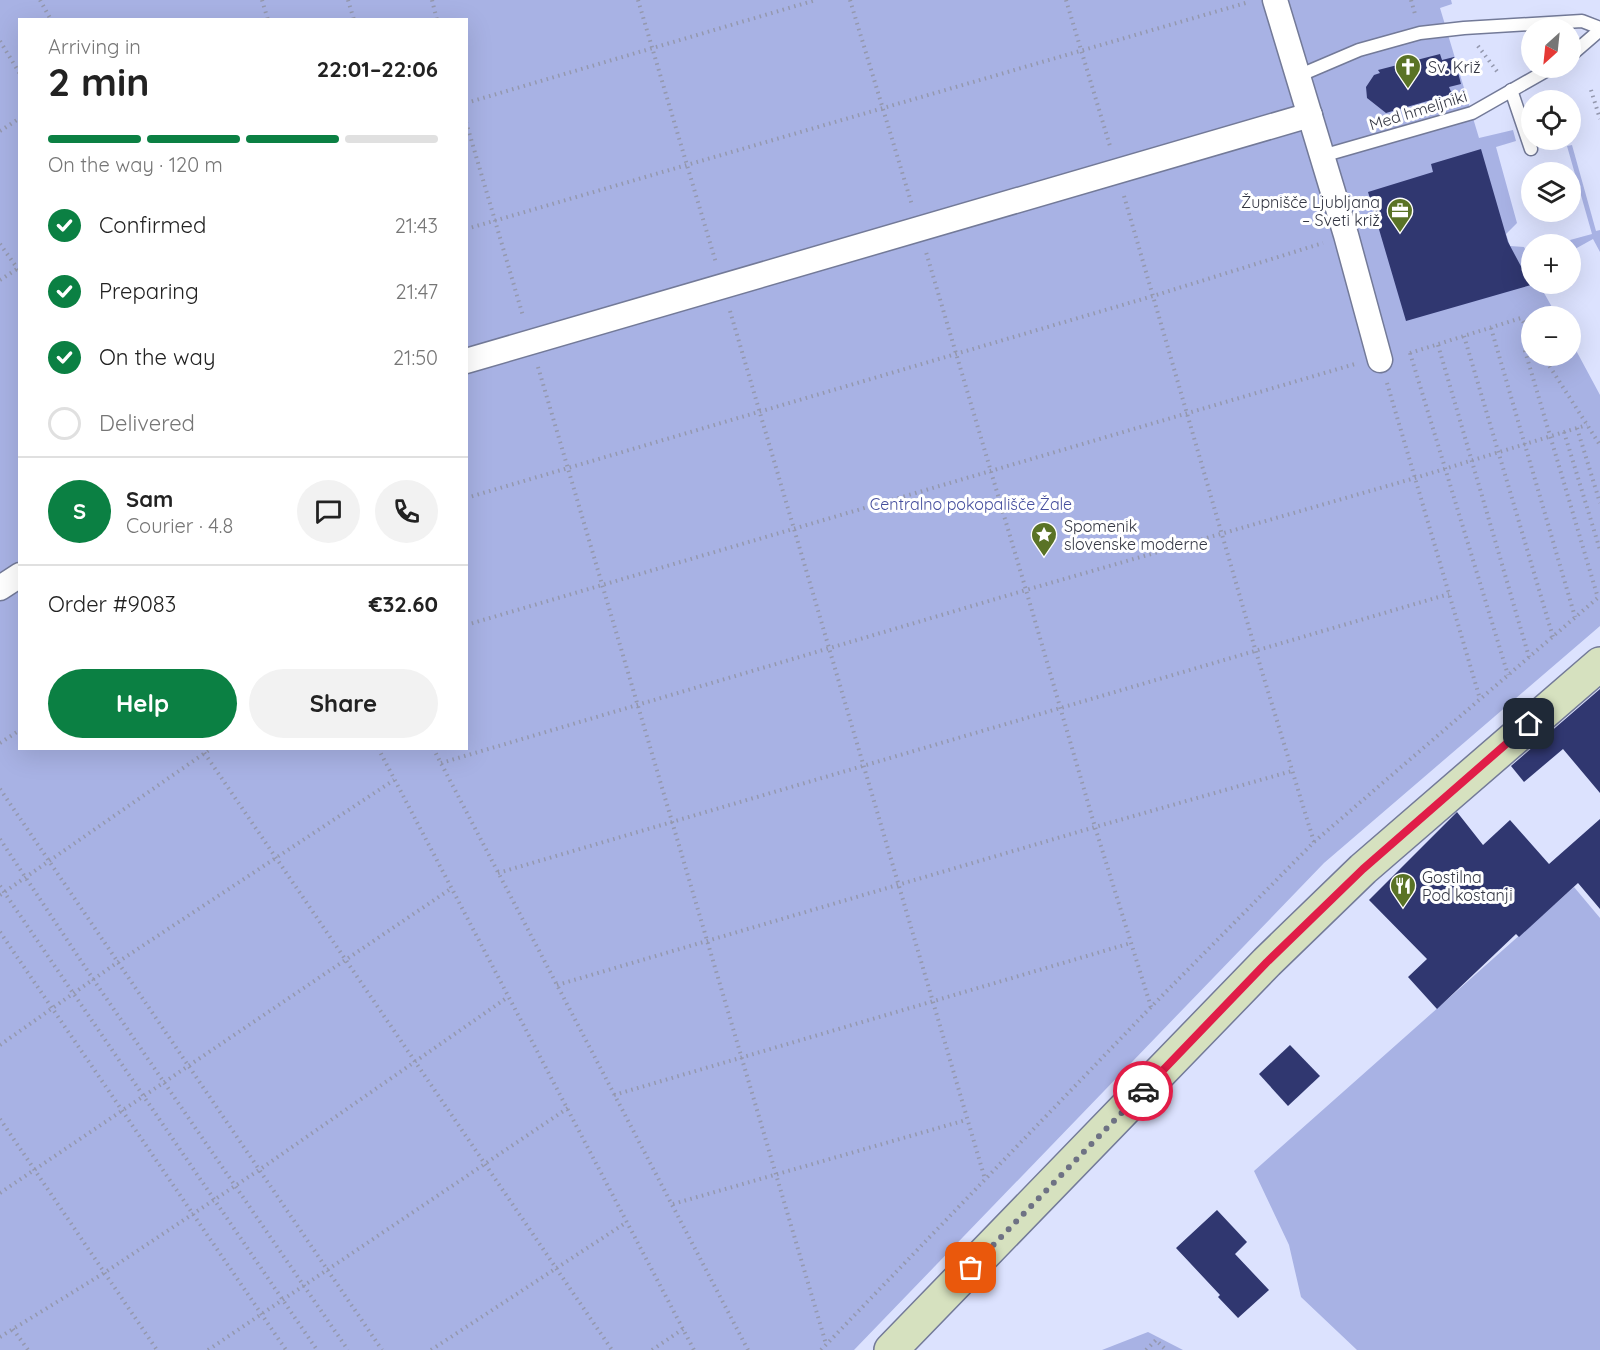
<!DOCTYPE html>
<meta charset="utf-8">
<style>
:root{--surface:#fff;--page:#f2f2f2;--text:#222;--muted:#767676;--line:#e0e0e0;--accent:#0b8043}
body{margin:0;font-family:Quicksand,sans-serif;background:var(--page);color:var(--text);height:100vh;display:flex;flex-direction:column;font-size:22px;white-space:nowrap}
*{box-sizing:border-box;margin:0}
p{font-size:20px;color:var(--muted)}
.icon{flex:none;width:33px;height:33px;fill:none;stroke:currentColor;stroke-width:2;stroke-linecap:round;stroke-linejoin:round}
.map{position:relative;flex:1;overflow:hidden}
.side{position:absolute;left:18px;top:18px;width:450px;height:732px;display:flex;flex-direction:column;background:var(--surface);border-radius:0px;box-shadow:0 6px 24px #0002}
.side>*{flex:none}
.needle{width:39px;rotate:207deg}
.controls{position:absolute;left:1521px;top:18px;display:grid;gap:12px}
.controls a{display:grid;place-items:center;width:60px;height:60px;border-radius:50%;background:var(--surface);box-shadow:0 6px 24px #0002;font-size:30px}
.pin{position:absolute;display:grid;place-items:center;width:51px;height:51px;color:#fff;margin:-26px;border-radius:12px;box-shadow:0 3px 9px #0006}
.courier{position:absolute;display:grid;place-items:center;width:60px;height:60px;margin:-30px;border:4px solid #e11d48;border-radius:50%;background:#fff;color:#222;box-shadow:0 2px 8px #0007}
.overview em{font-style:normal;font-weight:700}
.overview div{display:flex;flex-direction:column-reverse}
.overview{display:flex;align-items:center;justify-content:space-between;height:102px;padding:0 30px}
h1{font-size:39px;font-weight:700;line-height:45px}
.bar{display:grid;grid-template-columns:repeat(4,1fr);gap:9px 6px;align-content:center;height:72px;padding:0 30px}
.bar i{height:8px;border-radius:4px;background:var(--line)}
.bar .on{background:var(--accent)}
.bar p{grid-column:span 4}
.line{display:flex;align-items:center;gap:15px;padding:0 30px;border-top:2px solid var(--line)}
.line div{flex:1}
.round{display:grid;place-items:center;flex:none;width:63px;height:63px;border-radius:32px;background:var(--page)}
ol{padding:0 30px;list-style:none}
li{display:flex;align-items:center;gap:18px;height:66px}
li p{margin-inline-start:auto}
li .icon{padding:6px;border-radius:50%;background:var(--accent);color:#fff;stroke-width:4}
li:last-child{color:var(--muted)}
li i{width:33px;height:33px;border:3px solid var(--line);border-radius:50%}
.action{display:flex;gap:12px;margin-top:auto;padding:12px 30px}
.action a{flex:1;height:69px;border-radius:36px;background:var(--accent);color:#fff;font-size:24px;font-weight:700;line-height:69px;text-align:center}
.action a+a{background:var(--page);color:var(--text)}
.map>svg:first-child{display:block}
.green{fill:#a8b2e4;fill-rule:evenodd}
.building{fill:#303770}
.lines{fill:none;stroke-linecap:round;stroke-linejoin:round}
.lane-casing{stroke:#737a98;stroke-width:15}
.street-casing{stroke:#737a98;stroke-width:27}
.secondary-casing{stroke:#737a98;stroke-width:36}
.path{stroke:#9498ae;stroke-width:4;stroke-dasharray:1.5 4.5;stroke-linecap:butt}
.lane{stroke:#fff;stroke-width:12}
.street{stroke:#fff;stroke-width:24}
.secondary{stroke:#d6e1bf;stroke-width:33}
.done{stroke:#6e7284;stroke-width:6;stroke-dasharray:0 10.8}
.route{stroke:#e11d48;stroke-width:8}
.labels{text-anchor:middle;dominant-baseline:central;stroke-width:6;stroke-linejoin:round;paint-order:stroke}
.poi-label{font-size:16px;fill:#333643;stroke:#fff;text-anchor:start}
.street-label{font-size:16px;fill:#333643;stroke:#fff}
.park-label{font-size:16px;fill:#454e9d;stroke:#fff}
</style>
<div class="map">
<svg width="1600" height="1350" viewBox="0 0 1600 1350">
<rect width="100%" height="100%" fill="#dce2fe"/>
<!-- green -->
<g class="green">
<path d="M0,0H1451L1452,4L1440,8L1479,138L1513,130L1516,141L1496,147L1517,223L1506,234L1510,246L1524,247L1526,251L1531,249V263L1529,265L1532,284H1539L1557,316H1532V356H1570L1571,341L1600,395V626L1324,863L854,1350H0ZM20,20H466V748H20Z"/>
<polygon points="1572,145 1596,231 1600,230 1600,252 1593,239 1575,249 1570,240 1592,234 1567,146"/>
<polygon points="1574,887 1600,918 1600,1350 1357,1350 1301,1297 1289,1245 1254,1171"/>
<polygon points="1148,1332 1183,1350 1102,1350"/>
</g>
<!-- building -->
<g class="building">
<polygon points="1440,54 1442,60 1454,57 1461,84 1449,87 1452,94 1386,113 1367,98 1366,87 1374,75 1380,73 1378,70"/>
<polygon points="1481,149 1508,242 1531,285 1406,321 1368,192 1433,172 1431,164"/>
<polygon points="1600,689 1600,793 1563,749 1524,782 1511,766"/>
<polygon points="1457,812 1483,845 1510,820 1549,864 1600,819 1600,909 1578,883 1519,937 1516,934 1437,1009 1408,977 1427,959 1369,900"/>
<polygon points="1290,1045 1320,1076 1288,1106 1259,1074"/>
<polygon points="1217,1210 1247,1242 1235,1254 1269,1290 1238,1318 1218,1297 1220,1295 1176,1248"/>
</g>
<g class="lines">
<defs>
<g id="lane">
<polyline points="1570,56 1600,30"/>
<polyline points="1298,76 1359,50 1420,33 1464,28 1582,21 1600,28"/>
<polyline points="1511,90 1531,149"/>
<polyline points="1322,156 1472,113 1551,68"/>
</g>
<g id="street">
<polyline points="1275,0 1346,235 1380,360"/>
<polyline points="466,361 1310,115"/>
<polyline points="0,588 20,575"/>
</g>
<polyline id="secondary" points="891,1350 1267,962 1363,869 1600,664"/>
</defs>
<!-- lane casing -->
<use href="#lane" class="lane-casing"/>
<!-- street casing -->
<use href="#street" class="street-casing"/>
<!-- secondary casing -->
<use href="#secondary" class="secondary-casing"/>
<!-- path -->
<g class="path">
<polyline points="40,0 51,20"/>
<polyline points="262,0 268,20"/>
<polyline points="348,0 354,20"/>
<polyline points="432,0 437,20"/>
<polyline points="638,0 716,263"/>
<polyline points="850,0 912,205"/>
<polyline points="1066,0 1110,146"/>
<polyline points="1411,0 1415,14"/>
<polyline points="0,41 20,74"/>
<polyline points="1478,46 1499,74"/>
<polyline points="1591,90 1600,119"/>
<polyline points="466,103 816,0"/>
<polyline points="466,122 523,316"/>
<polyline points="0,131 20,118"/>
<polyline points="1124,196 1256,652 1314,842"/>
<polyline points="466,229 1249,2"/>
<polyline points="0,244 20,272"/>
<polyline points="0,280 17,269"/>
<polyline points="730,311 985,1179"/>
<polyline points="1491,328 1575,617"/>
<polyline points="1529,333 1525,351 1598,598"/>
<polyline points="1464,336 1553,637"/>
<polyline points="1438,345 1529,657"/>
<polyline points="1410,353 1508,675"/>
<polyline points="1410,353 1521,318 1532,336"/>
<polyline points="1543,356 1600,445"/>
<polyline points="538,367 826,1344"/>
<polyline points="1387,383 1480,699"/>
<polyline points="1577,428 1600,503"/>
<polyline points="1564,432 1600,550"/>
<polyline points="466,498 1153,296 1323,243"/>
<polyline points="466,625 1355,364"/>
<polyline points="0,743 20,730"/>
<polyline points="201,748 612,1350"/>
<polyline points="378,748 694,1350"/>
<polyline points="433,748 748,1350"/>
<polyline points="441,763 1026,590 926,252"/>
<polyline points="0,789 382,1350"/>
<polyline points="0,839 93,979 348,1350"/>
<polyline points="498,873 1449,594"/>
<polyline points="0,886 317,1350"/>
<polyline points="0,895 212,748"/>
<polyline points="0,932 286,1350"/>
<polyline points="557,985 1095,827 1026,590 1415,478 1587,425"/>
<polyline points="1151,1007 1095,827 1292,771"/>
<polyline points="0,1045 118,962 394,780"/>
<polyline points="614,1095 1131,943"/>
<polyline points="0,1119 157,1350"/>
<polyline points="0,1193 452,888"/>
<polyline points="673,1204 966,1120"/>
<polyline points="13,1329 28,1350"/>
<polyline points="0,1337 104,1273 259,1170 508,997"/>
<polyline points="208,1350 568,1108"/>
<polyline points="431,1350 627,1222"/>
<polyline points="652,1350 683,1329"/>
<polyline points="821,1350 1151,1007 1314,842 1600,596"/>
<polyline points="1146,1350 1156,1340 1166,1350"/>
</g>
<!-- lane -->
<use href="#lane" class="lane"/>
<!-- street -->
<use href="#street" class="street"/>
<!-- secondary -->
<use href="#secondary" class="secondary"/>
</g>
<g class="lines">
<!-- done -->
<polyline class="done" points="971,1268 1143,1091"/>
<!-- route -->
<polyline class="route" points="1143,1091 1267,962 1363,869 1529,724"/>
</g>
<!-- icons -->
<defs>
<symbol id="church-pin" viewBox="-11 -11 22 30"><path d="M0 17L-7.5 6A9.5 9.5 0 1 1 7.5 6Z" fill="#5a7326" stroke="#fff"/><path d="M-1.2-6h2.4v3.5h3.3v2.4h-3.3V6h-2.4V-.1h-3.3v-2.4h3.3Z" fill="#fff"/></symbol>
<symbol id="office-pin" viewBox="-11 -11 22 30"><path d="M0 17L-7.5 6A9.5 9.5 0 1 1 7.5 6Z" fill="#5a7326" stroke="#fff"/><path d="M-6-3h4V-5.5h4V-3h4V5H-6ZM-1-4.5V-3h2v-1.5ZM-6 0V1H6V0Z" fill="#fff"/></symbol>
<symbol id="sight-pin" viewBox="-11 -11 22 30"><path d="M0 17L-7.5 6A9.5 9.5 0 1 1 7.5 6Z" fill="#5a7326" stroke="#fff"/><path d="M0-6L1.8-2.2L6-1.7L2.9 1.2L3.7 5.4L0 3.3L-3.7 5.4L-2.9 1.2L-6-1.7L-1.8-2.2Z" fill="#fff"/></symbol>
<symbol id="restaurant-pin" viewBox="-11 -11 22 30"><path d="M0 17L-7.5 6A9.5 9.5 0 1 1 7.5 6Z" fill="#5a7326" stroke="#fff"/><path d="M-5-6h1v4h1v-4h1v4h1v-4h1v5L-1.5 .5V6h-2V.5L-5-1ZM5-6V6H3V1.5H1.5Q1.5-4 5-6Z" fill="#fff"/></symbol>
</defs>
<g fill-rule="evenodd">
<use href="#church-pin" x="1393" y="52" width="30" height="40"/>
<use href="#office-pin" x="1385" y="196" width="30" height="40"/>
<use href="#sight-pin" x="1029" y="520" width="30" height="40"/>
<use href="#restaurant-pin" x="1388" y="871" width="30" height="40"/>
</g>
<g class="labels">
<!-- poi labels -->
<g class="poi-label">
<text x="1428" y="67">Sv. Križ</text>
<text x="1380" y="202" text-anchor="end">Župnišče Ljubljana<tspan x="1380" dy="18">– Sveti križ</tspan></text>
<text x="1064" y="526">Spomenik<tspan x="1064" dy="18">slovenske moderne</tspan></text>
<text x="1422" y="877">Gostilna<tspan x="1422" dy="18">Pod kostanji</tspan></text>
</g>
<!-- street labels -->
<g class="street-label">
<text transform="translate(1418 110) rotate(-17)">Med hmeljniki</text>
</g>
<!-- park labels -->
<g class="park-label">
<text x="971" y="504">Centralno pokopališče Žale</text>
</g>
</g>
</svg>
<div class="controls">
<a><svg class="needle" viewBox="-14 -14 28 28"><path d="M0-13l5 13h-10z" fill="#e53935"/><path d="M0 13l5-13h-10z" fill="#767676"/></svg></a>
<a><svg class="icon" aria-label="locate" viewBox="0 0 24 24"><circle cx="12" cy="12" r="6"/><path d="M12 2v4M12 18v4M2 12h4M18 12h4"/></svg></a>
<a><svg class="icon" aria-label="layers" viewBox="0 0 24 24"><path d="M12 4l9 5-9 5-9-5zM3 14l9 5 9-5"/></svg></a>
<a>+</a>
<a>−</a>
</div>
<div class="pin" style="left:971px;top:1268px;background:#ea580c"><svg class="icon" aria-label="bag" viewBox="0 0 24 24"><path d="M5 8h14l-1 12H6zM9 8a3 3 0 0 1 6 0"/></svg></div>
<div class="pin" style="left:1529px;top:724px;background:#1f2937"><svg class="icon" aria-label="home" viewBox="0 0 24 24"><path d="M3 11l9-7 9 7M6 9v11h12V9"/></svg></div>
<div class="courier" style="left:1143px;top:1091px"><svg class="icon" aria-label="car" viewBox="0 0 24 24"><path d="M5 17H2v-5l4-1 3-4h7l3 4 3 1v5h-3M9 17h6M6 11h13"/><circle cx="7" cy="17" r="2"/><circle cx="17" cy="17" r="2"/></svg></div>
<section class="side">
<div class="overview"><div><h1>2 min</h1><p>Arriving in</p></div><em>22:01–22:06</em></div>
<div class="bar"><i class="on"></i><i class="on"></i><i class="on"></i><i></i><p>On the way · 120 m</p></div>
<ol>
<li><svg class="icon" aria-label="check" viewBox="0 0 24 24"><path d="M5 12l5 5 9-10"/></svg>Confirmed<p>21:43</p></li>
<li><svg class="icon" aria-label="check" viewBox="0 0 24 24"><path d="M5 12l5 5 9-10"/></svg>Preparing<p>21:47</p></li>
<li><svg class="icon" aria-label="check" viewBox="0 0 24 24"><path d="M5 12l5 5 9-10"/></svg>On the way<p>21:50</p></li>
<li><i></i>Delivered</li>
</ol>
<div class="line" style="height:108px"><b class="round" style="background:var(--accent);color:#fff">S</b><div><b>Sam</b><p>Courier · 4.8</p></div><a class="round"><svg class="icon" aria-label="chat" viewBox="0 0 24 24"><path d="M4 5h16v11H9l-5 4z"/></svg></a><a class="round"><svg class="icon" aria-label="phone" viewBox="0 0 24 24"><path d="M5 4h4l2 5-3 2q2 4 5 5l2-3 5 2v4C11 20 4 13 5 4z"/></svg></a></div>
<div class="line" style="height:78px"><div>Order #9083</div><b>€32.60</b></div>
<div class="action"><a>Help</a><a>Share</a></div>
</section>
</div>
